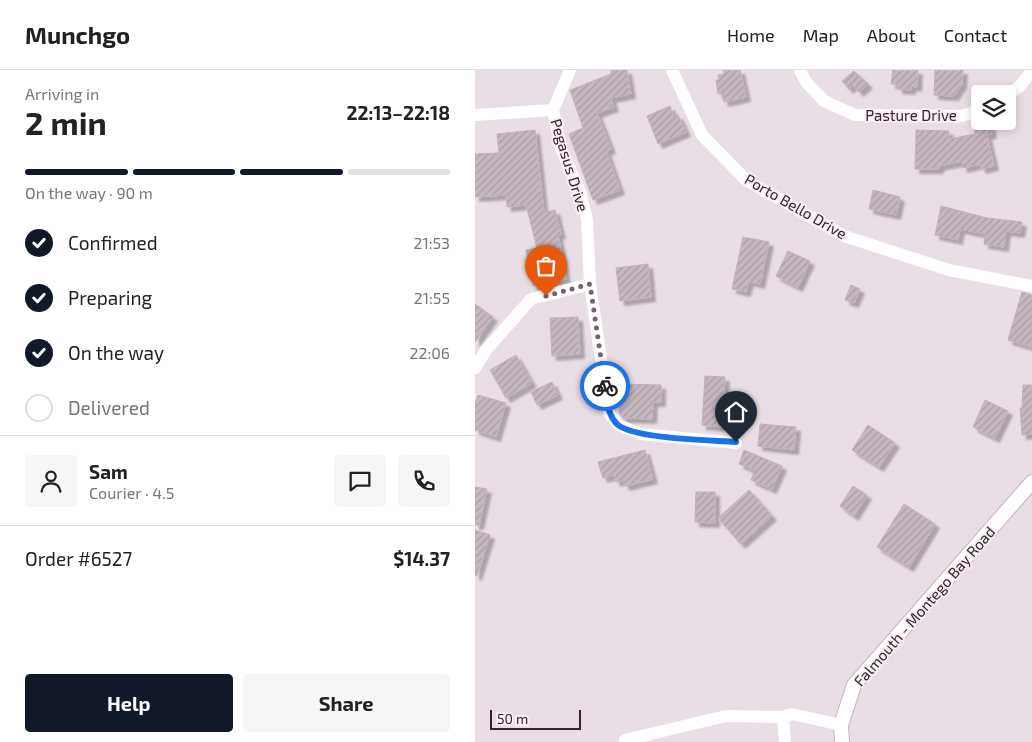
<!DOCTYPE html>
<meta charset="utf-8">
<style>
:root{--surface:#fff;--page:#f6f6f6;--text:#222;--muted:#767676;--line:#e0e0e0;--accent:#111827}
body{margin:0;font-family:"Exo 2",sans-serif;background:var(--page);color:var(--text);height:100vh;display:flex;flex-direction:column;font-size:19px;white-space:nowrap}
*{box-sizing:border-box;margin:0}
p{font-size:16px;color:var(--muted)}
.icon{flex:none;width:28px;height:28px;fill:none;stroke:currentColor;stroke-width:2;stroke-linecap:round;stroke-linejoin:round}
.map{position:relative;flex:1;overflow:hidden}
.details{display:flex;flex-direction:column;background:var(--surface);width:475px}
.details>*{flex:none}
.tools{position:absolute;left:496px;top:15px;display:grid;gap:10px}
.tools a{display:grid;place-items:center;width:45px;height:45px;border-radius:5px;background:var(--surface);box-shadow:0 2px 8px #0003;font-size:25px}
.scale{position:absolute;left:15px;bottom:12px;width:91px;box-sizing:border-box;padding-left:5px;border:2px solid #37212b;border-top:0;font-size:14px;line-height:18px;white-space:nowrap;color:#37212b;-webkit-text-stroke:4px #f6eef3;paint-order:stroke}
.pin{position:absolute;display:grid;place-items:center;width:42px;height:42px;color:#fff;margin:-51px -21px;border-radius:50% 50% 50% 0;rotate:-45deg;box-shadow:0 0 5px #0007}
.pin .icon{rotate:45deg}
.courier{position:absolute;display:grid;place-items:center;width:50px;height:50px;margin:-25px;border:4px solid #1a73e8;border-radius:50%;background:#fff;color:#222;box-shadow:0 1px 6px #0007}
.headline em{font-style:normal;font-weight:700}
.headline div{display:flex;flex-direction:column-reverse}
.headline{display:flex;align-items:center;justify-content:space-between;height:85px;padding:0 25px}
h1{font-size:32px;font-weight:700;line-height:38px}
.bar{display:grid;grid-template-columns:repeat(4,1fr);gap:8px 5px;align-content:center;height:60px;padding:0 25px}
.bar i{height:6px;border-radius:4px;background:var(--line)}
.bar .current{background:var(--accent)}
.bar p{grid-column:span 4}
.line{display:flex;align-items:center;gap:12px;padding:0 25px;border-top:1px solid var(--line)}
.line div{flex:1}
.round{display:grid;place-items:center;flex:none;width:52px;height:52px;border-radius:5px;background:var(--page)}
ol{padding:0 25px;list-style:none}
li{display:flex;align-items:center;gap:15px;height:55px}
li p{margin-inline-start:auto}
li .icon{padding:5px;border-radius:50%;background:var(--accent);color:#fff;stroke-width:4}
li:last-child{color:var(--muted)}
li i{width:28px;height:28px;border:2px solid var(--line);border-radius:50%}
.primary-button{display:flex;gap:10px;margin-top:auto;padding:10px 25px}
.primary-button a{flex:1;height:58px;border-radius:5px;background:var(--accent);color:#fff;font-size:20px;font-weight:700;line-height:58px;text-align:center}
.primary-button a+a{background:var(--page);color:var(--text)}
header{display:flex;align-items:center;gap:30px;box-sizing:border-box;height:70px;padding:0 25px;background:var(--surface);border-bottom:1px solid var(--line)}
header strong{font-size:24px}
nav{display:flex;gap:28px;margin-inline-start:auto;font-size:18px}
main{display:flex;flex:1;min-height:0}
.map>svg:first-child{display:block}
.building{fill:url(#building-hatch);stroke:#c2b1bb;filter:url(#shadow)}
.lines{fill:none;stroke-linecap:round;stroke-linejoin:round}
.secondary-casing{stroke:#c8b2be;stroke-width:16}
.minor{stroke:#fff;stroke-width:12}
.secondary{stroke:#fff;stroke-width:14}
.done{stroke:#75636c;stroke-width:5;stroke-dasharray:0 9}
.route{stroke:#1a73e8;stroke-width:6}
.labels{text-anchor:middle;dominant-baseline:central;stroke-width:4;stroke-linejoin:round;paint-order:stroke}
.street-label{font-size:15px;fill:#37212b;stroke:#f6eef3}
</style>
<header>
<strong>Munchgo</strong>
<nav><a>Home</a><a>Map</a><a>About</a><a>Contact</a></nav>
</header>
<main>
<section class="details">
<div class="headline"><div><h1>2 min</h1><p>Arriving in</p></div><em>22:13–22:18</em></div>
<div class="bar"><i class="current"></i><i class="current"></i><i class="current"></i><i></i><p>On the way · 90 m</p></div>
<ol>
<li><svg class="icon" aria-label="check" viewBox="0 0 24 24"><path d="M5 12l5 5 9-10"/></svg>Confirmed<p>21:53</p></li>
<li><svg class="icon" aria-label="check" viewBox="0 0 24 24"><path d="M5 12l5 5 9-10"/></svg>Preparing<p>21:55</p></li>
<li><svg class="icon" aria-label="check" viewBox="0 0 24 24"><path d="M5 12l5 5 9-10"/></svg>On the way<p>22:06</p></li>
<li><i></i>Delivered</li>
</ol>
<div class="line" style="height:90px"><a class="round"><svg class="icon" aria-label="person" viewBox="0 0 24 24"><circle cx="12" cy="8" r="4"/><path d="M4 21q1-7 8-7t8 7"/></svg></a><div><b>Sam</b><p>Courier · 4.5</p></div><a class="round"><svg class="icon" aria-label="chat" viewBox="0 0 24 24"><path d="M4 5h16v11H9l-5 4z"/></svg></a><a class="round"><svg class="icon" aria-label="phone" viewBox="0 0 24 24"><path d="M5 4h4l2 5-3 2q2 4 5 5l2-3 5 2v4C11 20 4 13 5 4z"/></svg></a></div>
<div class="line" style="height:65px"><div>Order #6527</div><b>$14.37</b></div>
<div class="primary-button"><a>Help</a><a>Share</a></div>
</section>
<div class="map">
<svg width="557" height="672" viewBox="0 0 557 672">
<defs>
<pattern id="building-hatch" width="6" height="6" patternUnits="userSpaceOnUse" patternTransform="scale(1.25)"><rect width="6" height="6" fill="#c6b7c0"/><path d="M-1 1l2-2M0 6l6-6M5 7l2-2" fill="none" stroke="#ab9da5"/></pattern>
<filter id="shadow"><feDropShadow dx="4.5" dy="4.5" stdDeviation="1" flood-color="#0004"/></filter>
</defs>
<rect width="100%" height="100%" fill="#e9dee5"/>
<!-- building -->
<g class="building">
<polygon points="136,0 152,0 156,24 136,28 139,37 122,43 136,79 131,81 145,120 118,130 94,64 108,58 95,20 136,4"/>
<polygon points="248,0 265,0 271,27 249,32 247,23 243,24 241,10 244,10 243,5 249,4"/>
<polygon points="418,0 443,0 442,17 436,16 436,20 423,19 423,14 416,14"/>
<polygon points="460,0 488,0 487,14 479,26 459,25"/>
<polygon points="379,1 393,14 384,22 378,15 374,19 367,11"/>
<polygon points="195,36 199,47 203,45 211,62 183,74 172,46"/>
<polygon points="515,53 517,64 512,65 519,96 506,99 506,94 488,98 487,91 464,96 464,99 440,99 441,60 474,61 474,69 500,64 499,56"/>
<polygon points="60,60 69,143 80,140 86,164 83,165 91,209 58,216 51,180 62,178 51,135 32,137 31,125 0,127 0,84 24,83 22,64"/>
<polygon points="398,120 425,127 421,145 394,139"/>
<polygon points="466,136 512,148 547,152 545,163 531,161 529,177 509,174 510,164 485,159 483,170 460,165"/>
<polygon points="268,167 294,172 285,214 274,211 271,222 257,219"/>
<polygon points="313,181 335,191 323,217 301,206"/>
<polygon points="173,194 176,227 145,231 141,198"/>
<polygon points="376,215 385,219 379,233 370,230"/>
<polygon points="547,222 557,225 557,277 533,270"/>
<polygon points="0,234 18,247 0,272"/>
<polygon points="103,247 105,284 77,286 75,248"/>
<polygon points="41,285 57,313 31,328 15,300"/>
<polygon points="230,306 250,307 247,357 227,355"/>
<polygon points="77,312 83,325 62,335 56,322"/>
<polygon points="145,314 186,315 186,332 178,332 177,349 148,348 144,343"/>
<polygon points="548,315 557,315 557,364 547,365 545,338 547,338"/>
<polygon points="3,325 31,333 21,367 0,360 0,334"/>
<polygon points="510,330 533,341 520,368 498,357"/>
<polygon points="285,354 321,357 319,380 283,376"/>
<polygon points="393,355 420,373 404,397 377,380"/>
<polygon points="170,380 178,409 150,416 148,410 141,412 139,405 128,408 123,392"/>
<polygon points="269,380 307,396 297,419 276,410 280,400 264,394"/>
<polygon points="378,416 392,425 379,446 365,436"/>
<polygon points="0,417 12,419 4,455 0,455"/>
<polygon points="274,420 297,446 266,474 243,448"/>
<polygon points="221,422 240,422 240,453 220,452"/>
<polygon points="429,434 460,454 434,497 402,477"/>
<polygon points="0,460 15,465 2,506 0,505"/>
</g>
<g class="lines">
<defs>
<polyline id="secondary" points="367,672 366,655 379,615 557,412"/>
</defs>
<!-- secondary casing -->
<use href="#secondary" class="secondary-casing"/>
<!-- minor -->
<g class="minor">
<polyline points="197,0 227,65 271,110 369,166 474,200 557,216"/>
<polyline points="325,0 331,12 349,31 380,45 487,46 505,40"/>
<polyline points="532,25 544,17 557,1"/>
<polyline points="78,40 86,78 105,122 112,150 115,214 134,343 143,355 166,364 261,373"/>
<polyline points="78,40 95,0"/>
<polyline points="0,45 78,40"/>
<polyline points="0,298 11,280 56,229 115,214"/>
<polyline points="150,670 251,646 308,647"/>
<polyline points="310,672 308,647 317,644 366,655"/>
</g>
<!-- secondary -->
<use href="#secondary" class="secondary"/>
</g>
<g class="lines">
<!-- done -->
<polyline class="done" points="71,226 115,214 130,316"/>
<!-- route -->
<path class="route" d="M130,316C132,329 132,345 143,355C161,369 235,370 261,372"/>
</g>
<g class="labels">
<!-- street labels -->
<g class="street-label">
<text x="436" y="45">Pasture Drive</text>
<text transform="translate(95 95) rotate(73)">Pegasus Drive</text>
<text transform="translate(321 136) rotate(30)">Porto Bello Drive</text>
<text transform="translate(449 536) rotate(-49)">Falmouth - Montego Bay Road</text>
</g>
</g>
</svg>
<div class="tools">
<a><svg class="icon" aria-label="layers" viewBox="0 0 24 24"><path d="M12 4l9 5-9 5-9-5zM3 14l9 5 9-5"/></svg></a>
</div>
<div class="scale">50 m</div>
<div class="pin" style="left:71px;top:226px;background:#ea580c"><svg class="icon" aria-label="bag" viewBox="0 0 24 24"><path d="M5 8h14l-1 12H6zM9 8a3 3 0 0 1 6 0"/></svg></div>
<div class="pin" style="left:261px;top:372px;background:#1f2937"><svg class="icon" aria-label="home" viewBox="0 0 24 24"><path d="M3 11l9-7 9 7M6 9v11h12V9"/></svg></div>
<div class="courier" style="left:130px;top:316px"><svg class="icon" aria-label="bike" viewBox="0 0 24 24"><circle cx="6" cy="16" r="4"/><circle cx="18" cy="16" r="4"/><path d="M6 16l4-8h5l3 8M10 8l3 8H6M13 5h3"/></svg></div>
</div>
</main>
